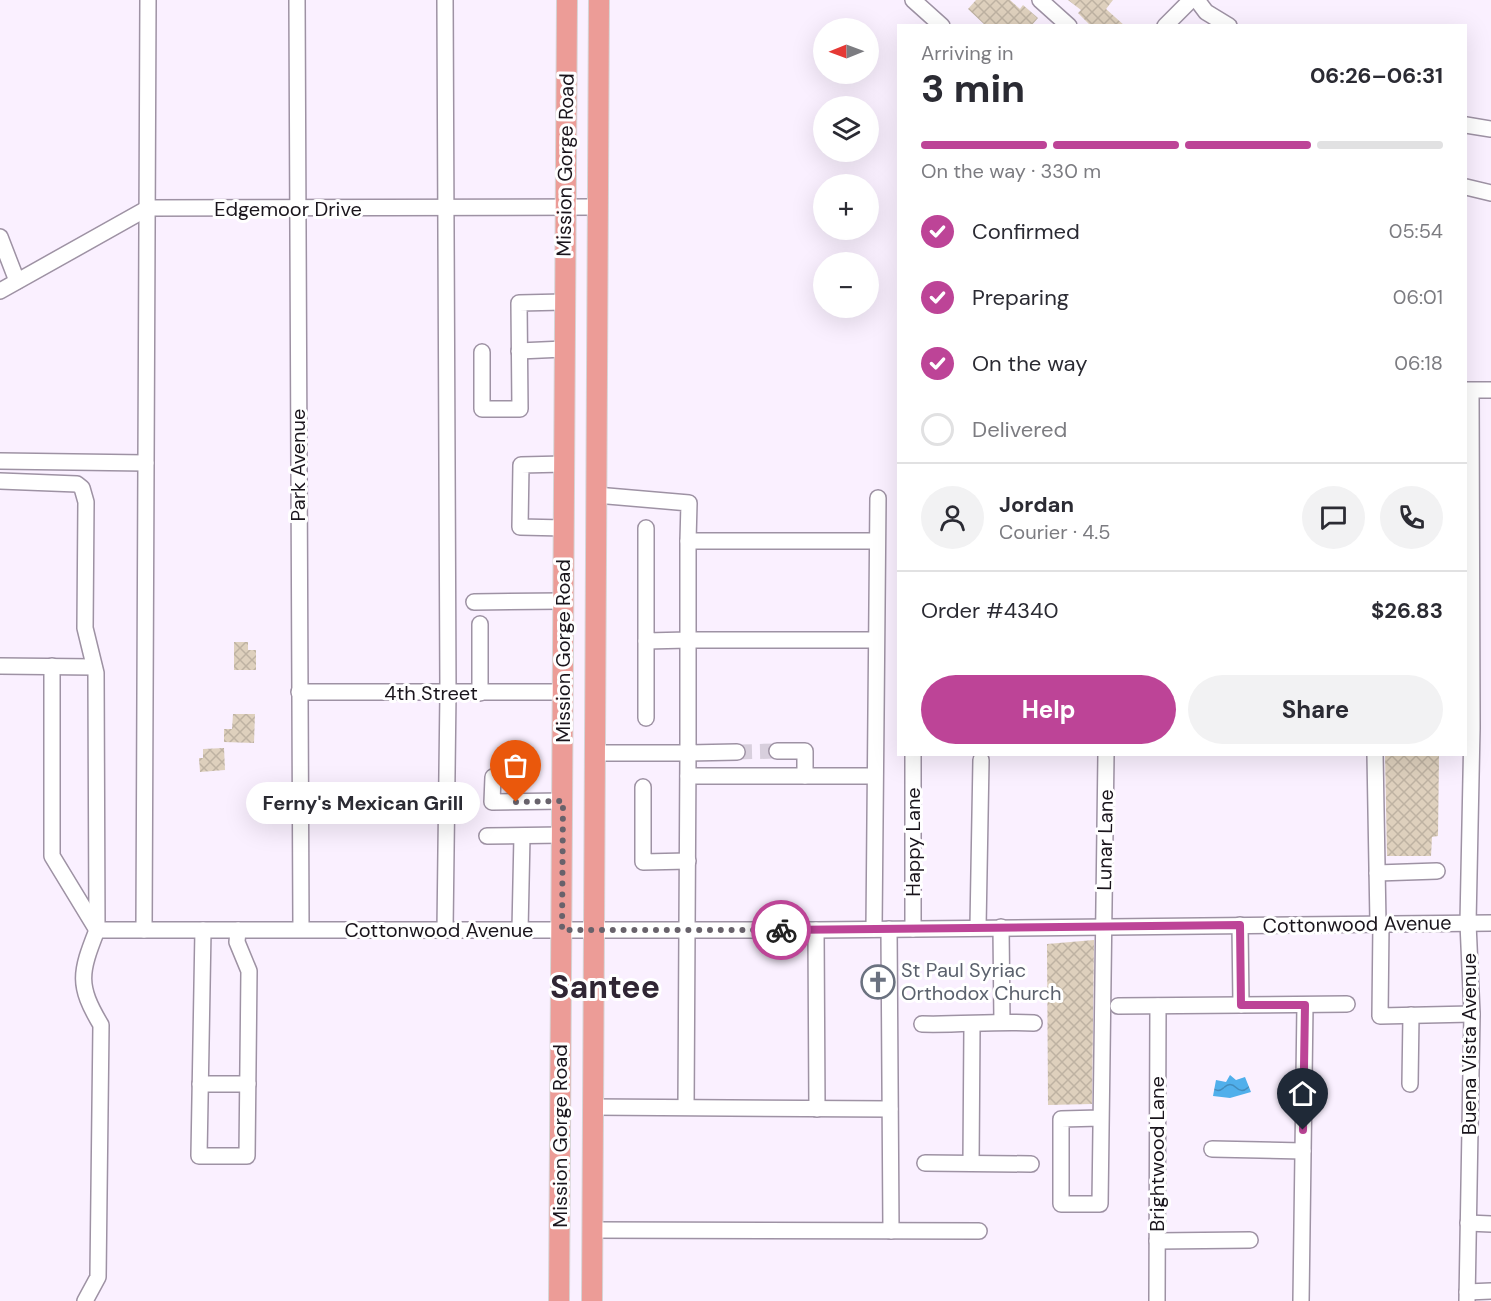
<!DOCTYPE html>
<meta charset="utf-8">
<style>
:root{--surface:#fff;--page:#f2f2f3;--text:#2b2b33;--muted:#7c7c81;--line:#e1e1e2;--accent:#bd4497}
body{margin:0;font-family:"DM Sans",sans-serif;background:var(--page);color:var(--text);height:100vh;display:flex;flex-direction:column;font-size:22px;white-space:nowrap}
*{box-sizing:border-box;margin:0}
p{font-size:20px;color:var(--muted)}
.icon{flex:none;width:33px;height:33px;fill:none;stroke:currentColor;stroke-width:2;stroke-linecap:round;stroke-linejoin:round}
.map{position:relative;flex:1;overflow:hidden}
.drawer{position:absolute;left:897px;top:24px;width:570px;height:732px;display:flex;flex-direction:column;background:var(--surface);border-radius:0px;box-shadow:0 6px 24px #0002}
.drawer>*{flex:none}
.needle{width:39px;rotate:269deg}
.buttons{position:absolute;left:813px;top:18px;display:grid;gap:12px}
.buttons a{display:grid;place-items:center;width:66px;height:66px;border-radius:50%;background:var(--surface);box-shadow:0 6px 24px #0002;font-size:30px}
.pin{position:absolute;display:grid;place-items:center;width:51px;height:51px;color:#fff;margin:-62px -26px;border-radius:50% 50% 50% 0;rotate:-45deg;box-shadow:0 0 6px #0007}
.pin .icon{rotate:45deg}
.courier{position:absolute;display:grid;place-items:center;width:60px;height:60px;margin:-30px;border:4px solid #bd4497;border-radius:50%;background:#fff;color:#222;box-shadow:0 2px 8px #0007}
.bubble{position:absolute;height:42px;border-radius:21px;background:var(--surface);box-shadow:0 6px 24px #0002;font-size:20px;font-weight:700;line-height:42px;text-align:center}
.summary em{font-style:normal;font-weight:700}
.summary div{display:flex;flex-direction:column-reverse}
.summary{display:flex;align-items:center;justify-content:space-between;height:102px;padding:0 24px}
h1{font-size:39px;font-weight:700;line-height:45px}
.bar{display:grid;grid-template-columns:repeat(4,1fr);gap:9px 6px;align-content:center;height:72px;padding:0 24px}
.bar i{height:8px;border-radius:4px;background:var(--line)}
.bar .active{background:var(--accent)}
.bar p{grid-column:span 4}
.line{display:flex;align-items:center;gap:15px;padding:0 24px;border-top:2px solid var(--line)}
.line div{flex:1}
.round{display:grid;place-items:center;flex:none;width:63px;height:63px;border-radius:32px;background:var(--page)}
ol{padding:0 24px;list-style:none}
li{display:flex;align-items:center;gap:18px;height:66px}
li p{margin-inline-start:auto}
li .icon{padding:6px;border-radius:50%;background:var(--accent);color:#fff;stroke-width:4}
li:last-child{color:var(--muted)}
li i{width:33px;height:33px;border:3px solid var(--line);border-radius:50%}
.button{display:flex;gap:12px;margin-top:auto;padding:12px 24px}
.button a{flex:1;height:69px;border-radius:36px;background:var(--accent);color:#fff;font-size:24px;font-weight:700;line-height:69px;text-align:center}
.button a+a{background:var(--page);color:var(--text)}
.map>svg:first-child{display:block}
.water{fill:url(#water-waves)}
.building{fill:url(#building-cross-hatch)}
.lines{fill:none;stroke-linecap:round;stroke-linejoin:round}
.minor-tunnel{stroke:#d8cfdd;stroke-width:15;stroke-dasharray:15 8;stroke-linecap:butt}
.minor-casing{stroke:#9e92a4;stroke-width:18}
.major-casing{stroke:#d6d5d6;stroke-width:22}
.minor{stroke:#fff;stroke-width:15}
.major{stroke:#ec9c97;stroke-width:20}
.done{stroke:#68626b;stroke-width:6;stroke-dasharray:0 10.8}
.route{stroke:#bd4497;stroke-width:8}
.labels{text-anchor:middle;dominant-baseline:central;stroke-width:6;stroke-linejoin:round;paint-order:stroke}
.street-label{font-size:20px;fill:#1a151c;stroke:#fff}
.worship-label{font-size:20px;fill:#5b616d;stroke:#fff;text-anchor:start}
.town-label{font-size:32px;font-weight:bold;fill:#302634;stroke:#fff}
</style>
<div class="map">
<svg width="1491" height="1301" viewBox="0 0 1491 1301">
<defs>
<pattern id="water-waves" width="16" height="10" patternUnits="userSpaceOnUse" patternTransform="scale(1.5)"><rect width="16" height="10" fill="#50afeb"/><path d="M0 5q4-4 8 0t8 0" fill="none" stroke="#428dbe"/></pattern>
<pattern id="building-cross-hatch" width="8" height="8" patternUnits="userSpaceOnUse" patternTransform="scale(1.5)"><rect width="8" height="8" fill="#ded0bd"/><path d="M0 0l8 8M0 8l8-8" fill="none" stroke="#beb2a2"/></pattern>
</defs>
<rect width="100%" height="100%" fill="#faf0ff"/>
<!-- water -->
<polygon class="water" points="1230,1075 1236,1080 1245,1077 1251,1092 1230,1098 1213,1096 1216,1080 1226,1082"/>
<!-- building -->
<g class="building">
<polygon points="976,0 1010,0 1020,9 1023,5 1038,18 1031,26 986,26 968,9"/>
<polygon points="1068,0 1113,0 1106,9 1125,26 1091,26 1078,13 1081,10"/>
<polygon points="234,642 248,642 248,650 256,650 256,670 234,670"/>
<polygon points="233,714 255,714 254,743 224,742 224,729 232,729"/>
<polygon points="224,748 225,770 200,772 199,758 203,758 203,749"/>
<polygon points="1385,754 1439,754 1438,836 1432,837 1431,856 1387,856"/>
<polygon points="1094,940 1092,1104 1048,1105 1047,944"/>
</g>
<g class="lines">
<!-- minor-tunnel -->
<polyline class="minor-tunnel" points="737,752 777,751"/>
<defs>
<g id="minor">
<polyline points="297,0 301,929"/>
<polyline points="913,0 942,26"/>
<polyline points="1040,0 1069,26"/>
<polyline points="1197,0 1206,12 1229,26"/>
<polyline points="1165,26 1191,0"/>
<polyline points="1466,125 1491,129"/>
<polyline points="1466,187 1491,193"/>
<polyline points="0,237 17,281"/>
<polyline points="0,291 148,208 598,207"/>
<polyline points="519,351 564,349"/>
<polyline points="482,352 482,409 520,409 519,303 564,302"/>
<polyline points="1466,390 1491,390"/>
<polyline points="0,461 146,463"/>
<path d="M0,481L77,484L82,488L86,502L85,628L96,673L97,930C80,973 77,985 101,1025L98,1277L85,1301"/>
<polyline points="596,495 689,503 688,541"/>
<polyline points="564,528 520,527 521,465 564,464"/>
<polyline points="646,528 646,641 688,640 688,541 877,541"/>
<polyline points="474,602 563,601"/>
<polyline points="0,666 94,667"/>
<polyline points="52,666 52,856 97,930"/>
<polyline points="299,692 563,692"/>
<polyline points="480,693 480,624"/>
<polyline points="646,718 646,641"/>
<polyline points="777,751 805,751 805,776"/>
<polyline points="737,752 688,753 688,640 876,640"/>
<polyline points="594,753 688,753 686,1107"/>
<polyline points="1375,754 1378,923"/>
<polyline points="688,776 874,776"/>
<polyline points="493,777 492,802 563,801"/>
<polyline points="643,787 643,862 688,861"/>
<polyline points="487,836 563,835"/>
<polyline points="1377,873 1437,871"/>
<polyline points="1381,923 1380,1016 1472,1014"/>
<polyline points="1240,925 1241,1005"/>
<polyline points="978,927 981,760"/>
<polyline points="1001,927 1002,1022"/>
<polyline points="874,929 878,498"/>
<polyline points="889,929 891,1231"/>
<polyline points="913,929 913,754"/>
<polyline points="97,930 816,930 1491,923"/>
<polyline points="144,930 148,0"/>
<polyline points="203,930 199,1156 247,1156 249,971 237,942 238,930"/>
<polyline points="445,930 448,693 445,0"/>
<polyline points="520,930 522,836"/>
<polyline points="816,930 817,1109"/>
<polyline points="1118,1006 1347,1004"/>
<path d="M922,1024C960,1025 996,1021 1034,1023"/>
<polyline points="200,1084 248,1084"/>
<polyline points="1410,1084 1411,1015"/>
<polyline points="592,1107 890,1109"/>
<polyline points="1100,1118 1061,1119 1061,1204 1100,1204 1106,754"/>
<polyline points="1212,1149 1303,1151"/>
<polyline points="925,1163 1031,1164"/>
<polyline points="971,1163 972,1026"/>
<polyline points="1468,1223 1491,1224"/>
<polyline points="593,1230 979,1231"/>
<polyline points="1157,1241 1250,1240"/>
<polyline points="1467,1292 1491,1291"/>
<polyline points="1157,1301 1158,1006"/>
<polyline points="1301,1301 1305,1005"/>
<polyline points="1467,1301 1472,1014 1468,923 1472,728 1471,391"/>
</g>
<g id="major">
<polyline points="559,1301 567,0"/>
<polyline points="592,1301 599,0"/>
</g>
</defs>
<!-- minor casing -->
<use href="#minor" class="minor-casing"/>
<!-- major casing -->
<use href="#major" class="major-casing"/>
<!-- minor -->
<use href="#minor" class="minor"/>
<!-- major -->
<use href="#major" class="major"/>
</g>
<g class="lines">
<!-- done -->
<polyline class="done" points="516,802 563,801 562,930 781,930"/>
<!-- route -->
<polyline class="route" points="781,930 1240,925 1241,1005 1305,1005 1303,1130"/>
</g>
<!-- icons -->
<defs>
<symbol id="church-ring" viewBox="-11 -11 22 22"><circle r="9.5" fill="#fff" stroke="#6b7280" stroke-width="1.5"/><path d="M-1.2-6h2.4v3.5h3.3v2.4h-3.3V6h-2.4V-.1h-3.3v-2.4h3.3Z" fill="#6b7280"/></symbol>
</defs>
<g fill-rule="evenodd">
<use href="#church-ring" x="859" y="963" width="38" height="38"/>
</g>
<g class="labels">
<!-- street labels -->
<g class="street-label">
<text transform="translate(565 165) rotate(-89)">Mission Gorge Road</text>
<text x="288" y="209">Edgemoor Drive</text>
<text transform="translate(298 465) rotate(-90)">Park Avenue</text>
<text transform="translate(563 651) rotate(-90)">Mission Gorge Road</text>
<text x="431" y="693">4th Street</text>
<text transform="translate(1105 840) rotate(-89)">Lunar Lane</text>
<text transform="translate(913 842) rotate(-90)">Happy Lane</text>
<text transform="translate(1357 924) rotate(-1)">Cottonwood Avenue</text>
<text x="439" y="930">Cottonwood Avenue</text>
<text transform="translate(1469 1044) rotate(-90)">Buena Vista Avenue</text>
<text transform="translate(560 1136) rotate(-90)">Mission Gorge Road</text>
<text transform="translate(1157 1154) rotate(-90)">Brightwood Lane</text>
</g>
<!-- worship labels -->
<g class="worship-label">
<text x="901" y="970">St Paul Syriac<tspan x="901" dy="23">Orthodox Church</tspan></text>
</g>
<!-- town labels -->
<g class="town-label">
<text x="605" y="987">Santee</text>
</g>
</g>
</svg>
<div class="buttons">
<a><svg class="needle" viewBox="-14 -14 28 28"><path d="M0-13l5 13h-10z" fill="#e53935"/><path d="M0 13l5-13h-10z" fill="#7c7c81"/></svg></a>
<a><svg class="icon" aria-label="layers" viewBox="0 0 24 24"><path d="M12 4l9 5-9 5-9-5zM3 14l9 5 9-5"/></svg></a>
<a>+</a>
<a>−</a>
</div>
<div class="pin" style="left:516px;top:802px;background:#ea580c"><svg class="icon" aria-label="bag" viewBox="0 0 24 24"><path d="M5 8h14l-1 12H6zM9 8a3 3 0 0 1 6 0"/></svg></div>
<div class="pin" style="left:1303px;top:1130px;background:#1f2937"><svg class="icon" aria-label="home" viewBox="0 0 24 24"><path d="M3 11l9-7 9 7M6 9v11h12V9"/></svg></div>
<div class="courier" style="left:781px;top:930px"><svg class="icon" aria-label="bike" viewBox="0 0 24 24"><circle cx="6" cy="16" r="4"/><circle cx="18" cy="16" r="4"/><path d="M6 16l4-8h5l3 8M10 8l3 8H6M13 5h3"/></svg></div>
<div class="bubble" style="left:246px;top:782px;width:234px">Ferny's Mexican Grill</div>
<section class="drawer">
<div class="summary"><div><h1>3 min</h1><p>Arriving in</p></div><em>06:26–06:31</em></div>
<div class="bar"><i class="active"></i><i class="active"></i><i class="active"></i><i></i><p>On the way · 330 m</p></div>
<ol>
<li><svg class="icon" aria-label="check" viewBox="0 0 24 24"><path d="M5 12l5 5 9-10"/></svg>Confirmed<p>05:54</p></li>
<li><svg class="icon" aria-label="check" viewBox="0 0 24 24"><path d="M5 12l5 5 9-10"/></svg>Preparing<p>06:01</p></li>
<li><svg class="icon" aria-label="check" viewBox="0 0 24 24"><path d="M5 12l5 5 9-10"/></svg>On the way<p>06:18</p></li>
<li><i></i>Delivered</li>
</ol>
<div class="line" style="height:108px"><a class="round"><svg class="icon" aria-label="person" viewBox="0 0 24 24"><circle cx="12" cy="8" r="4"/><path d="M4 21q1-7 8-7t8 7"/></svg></a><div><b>Jordan</b><p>Courier · 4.5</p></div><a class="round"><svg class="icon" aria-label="chat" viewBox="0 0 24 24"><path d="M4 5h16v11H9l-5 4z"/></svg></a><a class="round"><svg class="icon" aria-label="phone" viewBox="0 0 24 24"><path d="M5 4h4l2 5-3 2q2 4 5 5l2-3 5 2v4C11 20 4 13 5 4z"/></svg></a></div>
<div class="line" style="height:78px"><div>Order #4340</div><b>$26.83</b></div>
<div class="button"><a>Help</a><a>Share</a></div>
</section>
</div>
